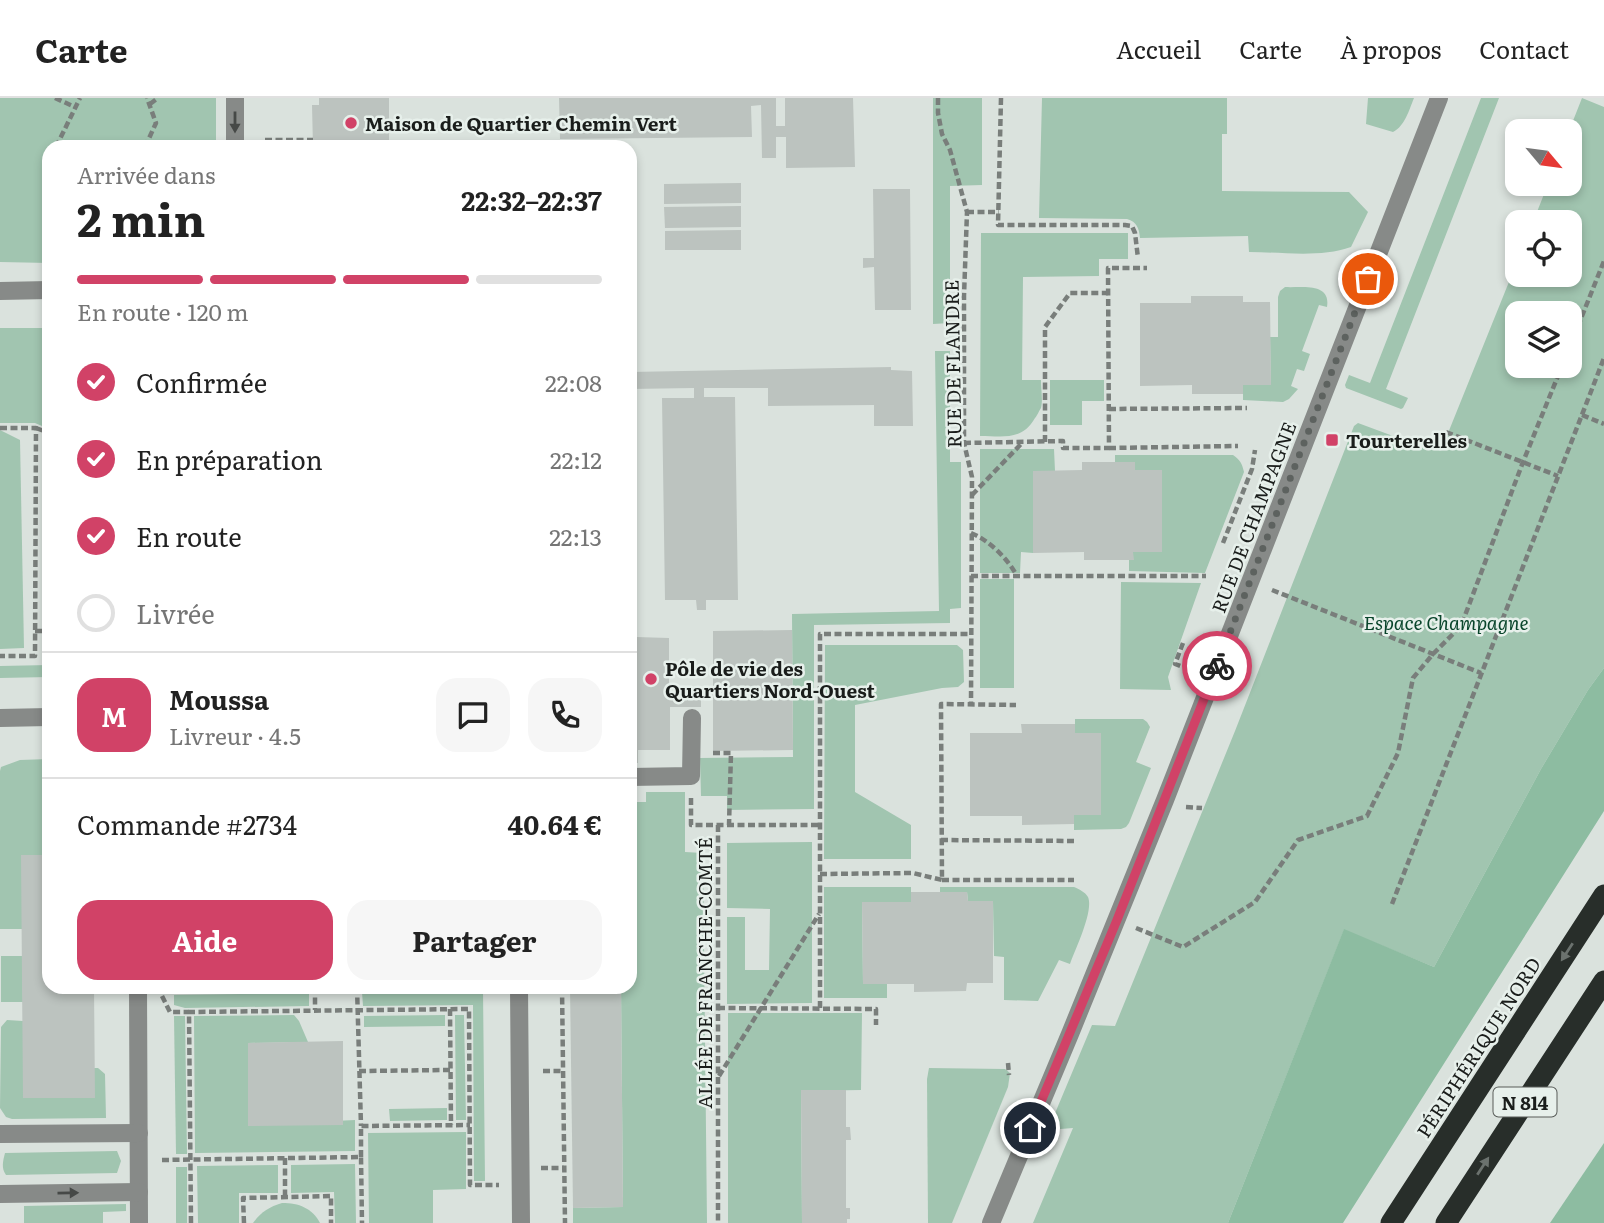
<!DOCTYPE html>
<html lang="fr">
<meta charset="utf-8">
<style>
:root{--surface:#fff;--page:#f6f6f6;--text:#222;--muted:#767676;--line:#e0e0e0;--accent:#d14267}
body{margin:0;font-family:Literata,serif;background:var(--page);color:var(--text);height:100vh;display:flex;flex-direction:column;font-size:26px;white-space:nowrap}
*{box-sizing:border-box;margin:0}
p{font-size:23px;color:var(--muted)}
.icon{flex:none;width:38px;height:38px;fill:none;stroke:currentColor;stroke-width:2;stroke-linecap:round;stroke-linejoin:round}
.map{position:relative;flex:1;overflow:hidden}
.drawer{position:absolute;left:42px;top:42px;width:595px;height:854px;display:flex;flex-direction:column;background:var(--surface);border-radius:21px;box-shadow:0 4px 10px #0003}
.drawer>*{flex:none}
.needle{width:46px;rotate:119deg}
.fabs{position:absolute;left:1505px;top:21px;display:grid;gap:14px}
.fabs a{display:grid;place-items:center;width:77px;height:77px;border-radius:14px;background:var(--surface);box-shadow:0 4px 10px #0003;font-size:35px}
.pin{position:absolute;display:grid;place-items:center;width:60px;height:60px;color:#fff;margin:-30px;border:4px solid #fff;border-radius:50%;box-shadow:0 2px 7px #0007}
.courier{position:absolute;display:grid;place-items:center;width:70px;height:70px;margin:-35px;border:5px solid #d14267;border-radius:50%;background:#fff;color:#222;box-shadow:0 2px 9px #0007}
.headline em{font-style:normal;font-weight:700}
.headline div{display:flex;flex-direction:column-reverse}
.headline{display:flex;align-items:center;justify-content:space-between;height:119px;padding:0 35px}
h1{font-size:46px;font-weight:700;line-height:52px}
.bar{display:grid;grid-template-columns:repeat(4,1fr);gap:10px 7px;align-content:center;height:84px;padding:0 35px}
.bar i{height:9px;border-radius:5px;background:var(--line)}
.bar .selected{background:var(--accent)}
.bar p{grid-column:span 4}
.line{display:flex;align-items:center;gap:18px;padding:0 35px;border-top:2px solid var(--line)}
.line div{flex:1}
.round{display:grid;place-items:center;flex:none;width:74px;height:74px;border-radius:21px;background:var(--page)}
ol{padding:0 35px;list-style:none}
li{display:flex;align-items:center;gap:21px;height:77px}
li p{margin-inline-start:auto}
li .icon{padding:7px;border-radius:50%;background:var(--accent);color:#fff;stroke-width:4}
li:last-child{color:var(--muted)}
li i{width:38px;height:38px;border:4px solid var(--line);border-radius:50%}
.cta{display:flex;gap:14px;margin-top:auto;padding:14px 35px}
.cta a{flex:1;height:80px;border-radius:21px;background:var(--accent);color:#fff;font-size:28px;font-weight:700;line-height:80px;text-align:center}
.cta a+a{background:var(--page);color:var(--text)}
header{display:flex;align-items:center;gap:42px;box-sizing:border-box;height:98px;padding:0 35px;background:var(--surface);border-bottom:2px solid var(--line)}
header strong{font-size:33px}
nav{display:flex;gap:38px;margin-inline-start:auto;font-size:24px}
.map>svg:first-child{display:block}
.green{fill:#a1c5b0;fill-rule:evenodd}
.forest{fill:#8dbca1}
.building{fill:#bcc3bf}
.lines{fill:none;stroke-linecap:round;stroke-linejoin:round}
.path{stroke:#797e7b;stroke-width:4.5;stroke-dasharray:7 3.5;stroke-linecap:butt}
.lane{stroke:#878a88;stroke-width:18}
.street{stroke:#878a88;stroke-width:18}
.highway{stroke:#282e2a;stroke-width:21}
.oneway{fill:#464947}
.oneway2{fill:#6b726e}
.done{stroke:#5d625f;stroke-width:7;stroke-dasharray:0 12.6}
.route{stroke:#d14267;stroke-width:9}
.poi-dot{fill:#d14267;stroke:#e7f0eb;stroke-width:2.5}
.labels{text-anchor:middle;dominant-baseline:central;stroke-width:5;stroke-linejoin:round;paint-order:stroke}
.shield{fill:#e7f0eb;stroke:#585c59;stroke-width:2}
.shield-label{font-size:18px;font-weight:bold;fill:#1a1d1b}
.poi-label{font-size:19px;font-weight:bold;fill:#1a1d1b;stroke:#e7f0eb;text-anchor:start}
.street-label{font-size:19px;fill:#1a1d1b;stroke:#e7f0eb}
.park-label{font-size:19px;font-style:italic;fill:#09452b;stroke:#e7f0eb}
</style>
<header>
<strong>Carte</strong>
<nav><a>Accueil</a><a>Carte</a><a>À propos</a><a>Contact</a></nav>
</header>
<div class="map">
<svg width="1604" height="1125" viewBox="0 0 1604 1125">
<rect width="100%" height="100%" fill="#dae2dd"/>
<!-- green -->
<g class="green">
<polygon points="0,0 216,0 216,49 49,49 49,165 0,164"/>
<polygon points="933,0 982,0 982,87 950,88 950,225 933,226"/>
<path d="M1042,0H1227V36H1222V93L1349,94L1368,114L1351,149C1320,160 1282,154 1249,154L1248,138L1140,140C1139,130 1137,124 1127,121L1039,120Z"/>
<path d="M1368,0H1414C1409,12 1405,28 1393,34L1366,26Z"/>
<polygon points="1481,0 1499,0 1386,291 1408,300 1403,310 1401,311 1346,290 1345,287 1349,277 1370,285"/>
<path d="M1582,0L1604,9V570L1588,592L1541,671L1434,869L1344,832L1228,1125H1033L1073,1030L1048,1032L1092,927L1115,928L1235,633L1354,328L1358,325L1420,348L1444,345L1517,164V177H1570V124H1533L1548,86H1570L1569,33ZM1517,215H1570V268H1517Z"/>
<path d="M981,135H1128V161H1099V178L1023,179L1022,282H1041C1041,291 1043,302 1041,310C1040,311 1036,320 1035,320C1022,343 1003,338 980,338Z"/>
<path d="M1285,189C1302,190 1331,184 1327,209L1319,207L1302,253L1310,256L1304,273L1297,271L1291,288L1298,291L1289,301L1283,304L1243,302V287H1271L1270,239H1278V199L1280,193Z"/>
<polygon points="0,230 49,230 49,331 35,325 0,325"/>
<polygon points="935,253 950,253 950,364 961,364 961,510 950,511 950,525 814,527 814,711 727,712 727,698 701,698 700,660 793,659 792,516 939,513"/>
<polygon points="1050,282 1104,282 1104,303 1082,303 1082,327 1050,327"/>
<polygon points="0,332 20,342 24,550 0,551"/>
<polygon points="980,351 1054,351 1055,373 1033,373 1033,455 1021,454 1020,475 980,475"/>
<path d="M1115,357H1233C1240,362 1242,365 1244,374L1205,475L1129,473V461H1133V454L1162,453V373L1135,372L1134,364H1115Z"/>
<rect x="980" y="481" width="34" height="109"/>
<polygon points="1121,484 1201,485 1168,579 1171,592 1120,591"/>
<polygon points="825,547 957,547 963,552 964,584 958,589 942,590 855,607 855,694 911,727 911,761 824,761"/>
<polygon points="49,567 49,579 0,580 0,568"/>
<polygon points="1075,621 1143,621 1147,624 1150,629 1136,664 1151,670 1129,725 1126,729 1121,731 1074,732 1074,717 1101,717 1101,635 1075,635"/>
<polygon points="49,661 49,757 22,757 22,831 0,831 0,673 1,669 20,662"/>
<polygon points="646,694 685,694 685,754 703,755 707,1125 573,1125 573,1110 623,1109 621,889 630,889 630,704 646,704"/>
<polygon points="812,744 812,905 727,906 727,819 745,819 745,872 769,872 770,811 727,810 727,745"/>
<polygon points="824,789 911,789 911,804 862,805 863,885 887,886 887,900 824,900"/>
<path d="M940,789H1074C1079,791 1085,794 1088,799C1094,813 1075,852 1070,866L1059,862L1038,903L1004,902V859L994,858L993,804L968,803L967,794H940Z"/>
<polygon points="1,858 22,858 23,904 1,904"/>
<polygon points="483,893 485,1083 474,1083 473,907 363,908 362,894"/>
<polygon points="309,895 309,908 185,910 174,907 174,897"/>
<polygon points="728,915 862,915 861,992 801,993 802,1125 728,1125"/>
<polygon points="294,917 299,923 308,944 248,945 248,1027 355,1022 355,1053 195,1055 194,918"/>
<polygon points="445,917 445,928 364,929 364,918"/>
<polygon points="455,917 464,917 466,1022 456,1022"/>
<polygon points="174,918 185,918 187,1056 176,1056"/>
<polygon points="7,922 23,923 23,1000 94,1000 94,970 98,970 105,976 106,1020 12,1021 6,1019 0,1010 1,929"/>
<polygon points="929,970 1005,971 1010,975 1008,989 952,1125 928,1125 927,981"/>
<polygon points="447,1010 447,1022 390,1023 389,1011"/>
<polygon points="466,1034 466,1091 433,1092 433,1125 369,1125 368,1035"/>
<path d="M117,1053L121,1063L117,1075L6,1077C1,1070 3,1063 5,1055Z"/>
<polygon points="355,1066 356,1125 335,1125 334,1094 291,1095 291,1067"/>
<polygon points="278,1067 278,1095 239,1095 239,1125 198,1125 197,1068"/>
<polygon points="187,1069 187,1125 176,1125 176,1069"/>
<path d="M282,1105C299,1105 312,1110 320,1125H253C261,1114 269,1109 282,1105Z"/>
<polygon points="126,1106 126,1113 103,1114 103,1125 24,1125 24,1108"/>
</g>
<!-- forest -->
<g class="forest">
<polygon points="1604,570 1604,713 1343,1125 1228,1125 1344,831 1434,869 1541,671 1588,592"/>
<polygon points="1604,1045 1604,1125 1550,1125"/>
</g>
<!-- building -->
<g class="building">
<polygon points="319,0 389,0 389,45 359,45 359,49 313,49 312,7 319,7"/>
<polygon points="559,0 776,0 776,28 785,28 785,0 853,0 855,69 786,70 786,39 776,39 776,60 762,60 761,7 751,8 752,39 560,41"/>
<polygon points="630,83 633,83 635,267 630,267"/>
<polygon points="741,85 741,105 664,106 664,86"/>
<polygon points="873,91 910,91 911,212 875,212 874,169 863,170 863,160 874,160"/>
<polygon points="741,108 741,129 665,130 664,109"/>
<polygon points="741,132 741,152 665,152 665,133"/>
<polygon points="1191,198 1243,198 1243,204 1270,204 1271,287 1243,287 1243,296 1192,296 1192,287 1140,288 1140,205 1191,205"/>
<polygon points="891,269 891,272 912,273 913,328 874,328 874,307 768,308 768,290 704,290 704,299 735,299 738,502 706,502 706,512 697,512 696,502 665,502 662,300 694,300 694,290 630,291 630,274"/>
<polygon points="1082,364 1135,364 1135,372 1162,372 1162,454 1133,454 1134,462 1084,462 1084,454 1033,455 1033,373 1082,372"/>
<polygon points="636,518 636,539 669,540 669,600 682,600 682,590 701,589 701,592 713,592 713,533 792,532 793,652 713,653 713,601 701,601 701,609 670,609 670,652 638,652 638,665 630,665 630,634 634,634 634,562 630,562 630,519"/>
<polygon points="1021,626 1075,626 1075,635 1101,635 1101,717 1074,717 1074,726 1022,727 1022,718 970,718 970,635 1022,635"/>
<polygon points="21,757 49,757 49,889 94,889 95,1000 23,1000"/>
<polygon points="911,794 967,794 968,803 993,803 993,885 967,885 966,893 914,894 914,886 863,886 862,804 911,804"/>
<polygon points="570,889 621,889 623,1109 573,1110"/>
<polygon points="343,943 343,1027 248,1028 248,945"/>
<polygon points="801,992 846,992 846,1029 850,1029 851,1042 846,1042 846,1110 850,1110 850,1121 847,1121 847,1125 802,1125"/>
</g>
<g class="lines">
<!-- path -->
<g class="path">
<polyline points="55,0 75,9"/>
<polyline points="938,0 938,15 942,36 950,52 967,114 964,198 964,345 972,379 971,606"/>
<polyline points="1001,0 998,127 1125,127 1132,128 1135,135 1138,160"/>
<polyline points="150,6 158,0"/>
<polyline points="265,42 313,42"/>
<polyline points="58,49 57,47 80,0"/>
<polyline points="145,49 156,25 147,0"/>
<polyline points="967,114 999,114"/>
<polyline points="1570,248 1604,163"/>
<polyline points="1109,311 1247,310"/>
<polyline points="1582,317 1604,326"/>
<polyline points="0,330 36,330 35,558 0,558"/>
<polyline points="36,330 49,335"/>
<polyline points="1446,334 1558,378"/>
<polyline points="1045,344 1045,229 1070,195 1108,195"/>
<polyline points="964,345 1063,343 1063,350 1109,350 1108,170 1147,170"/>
<polyline points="1109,350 1238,348"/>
<polyline points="972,397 1022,345"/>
<path d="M971,435C989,442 1008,461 1017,478"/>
<polyline points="1223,445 1252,371 1255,352"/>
<polyline points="971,478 1206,478"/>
<polyline points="1272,492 1481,575"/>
<polyline points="35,533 49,533"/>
<polyline points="1183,545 1175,566 1191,572"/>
<polyline points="713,655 731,655 729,727"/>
<polyline points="691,700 691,727 820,727"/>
<polyline points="1186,709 1202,710"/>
<polyline points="718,727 718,1125"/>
<polyline points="941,742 1076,743"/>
<polyline points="820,776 913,775 942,782 941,606 1016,607"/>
<polyline points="942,782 1074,782"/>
<polyline points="1392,806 1604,260"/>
<polyline points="1136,830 1183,849 1255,804 1298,742 1367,718 1398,655 1413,580 1433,556 1461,528 1523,364 1562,268"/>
<polyline points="315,889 315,912"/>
<polyline points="357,889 361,1028"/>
<polyline points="562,889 565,1125"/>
<polyline points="162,898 170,914 189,914"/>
<polyline points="718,910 876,911 876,927"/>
<polyline points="820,910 820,536 971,536"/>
<polyline points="450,911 451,1027"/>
<polyline points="1008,965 1009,977"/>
<polyline points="359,973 450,972"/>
<polyline points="543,973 563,973"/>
<polyline points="719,978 819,816"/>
<polyline points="361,1059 361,1028 470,1027"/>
<polyline points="285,1060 285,1099"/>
<polyline points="162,1062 361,1059 362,1125"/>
<polyline points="541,1070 564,1070"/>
<polyline points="191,1125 189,914 469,911 470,1087 499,1087"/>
<polyline points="244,1125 243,1100 331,1098 331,1125"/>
</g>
<!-- lane -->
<g class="lane">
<polyline points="630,679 691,678 692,620"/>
<polyline points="138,889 139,1125"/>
<polyline points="519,889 521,1125"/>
<polyline points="0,1036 139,1035"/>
<polyline points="0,1096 139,1094"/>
</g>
<!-- street -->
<g class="street">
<polyline points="235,0 235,49"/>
<polyline points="0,193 49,192"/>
<polyline points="0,620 49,619"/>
<polyline points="991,1125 1070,936 1165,702 1439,0"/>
</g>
<!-- highway -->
<g class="highway">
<polyline points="1391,1125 1604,797"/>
<polyline points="1446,1125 1604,883"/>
</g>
</g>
<!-- one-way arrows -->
<defs><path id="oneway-solid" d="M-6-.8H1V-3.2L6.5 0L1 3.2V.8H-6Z" transform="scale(1.75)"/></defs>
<g class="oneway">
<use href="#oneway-solid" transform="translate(235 24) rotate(90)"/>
<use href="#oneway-solid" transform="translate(68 1095) rotate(-1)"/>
</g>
<g class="oneway2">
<use href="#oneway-solid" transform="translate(1567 854) rotate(123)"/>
<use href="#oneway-solid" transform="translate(1483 1068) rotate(-57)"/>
</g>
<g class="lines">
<!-- done -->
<polyline class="done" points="1217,568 1368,181"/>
<!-- route -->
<polyline class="route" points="1030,1030 1117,822 1217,568"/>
</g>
<!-- markers -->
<g class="poi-dot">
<circle cx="351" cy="25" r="7"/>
<rect x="1325" y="335" width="14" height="14" rx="3.5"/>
<circle cx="651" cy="581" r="7"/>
</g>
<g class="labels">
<!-- shield labels -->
<rect class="shield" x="1493.5" y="989.5" width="63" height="29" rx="5"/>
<g class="shield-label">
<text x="1525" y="1004">N 814</text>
</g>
<!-- poi labels -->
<g class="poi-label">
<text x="365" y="25">Maison de Quartier Chemin Vert</text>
<text x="1346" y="342">Tourterelles</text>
<text x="665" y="570">Pôle de vie des<tspan x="665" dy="22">Quartiers Nord-Ouest</tspan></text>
</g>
<!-- street labels -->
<g class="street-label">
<text transform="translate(952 266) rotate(-91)">RUE DE FLANDRE</text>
<text transform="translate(1253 419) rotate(-69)">RUE DE CHAMPAGNE</text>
<text transform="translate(704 875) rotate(-90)">ALLÉE DE FRANCHE-COMTÉ</text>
<text transform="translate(1478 949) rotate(-57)">PÉRIPHÉRIQUE NORD</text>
</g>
<!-- park labels -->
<g class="park-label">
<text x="1446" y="524">Espace Champagne</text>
</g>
</g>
</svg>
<div class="fabs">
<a><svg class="needle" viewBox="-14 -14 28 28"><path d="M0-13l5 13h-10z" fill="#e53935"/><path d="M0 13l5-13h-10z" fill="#767676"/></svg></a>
<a><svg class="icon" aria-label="locate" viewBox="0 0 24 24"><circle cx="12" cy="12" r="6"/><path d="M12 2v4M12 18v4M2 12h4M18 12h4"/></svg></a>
<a><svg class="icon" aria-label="layers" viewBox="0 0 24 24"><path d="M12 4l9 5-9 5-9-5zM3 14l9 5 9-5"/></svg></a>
</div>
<div class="pin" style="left:1368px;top:181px;background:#ea580c"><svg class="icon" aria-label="bag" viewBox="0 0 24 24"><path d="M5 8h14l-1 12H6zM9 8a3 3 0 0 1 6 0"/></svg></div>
<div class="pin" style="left:1030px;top:1030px;background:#1f2937"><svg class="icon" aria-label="home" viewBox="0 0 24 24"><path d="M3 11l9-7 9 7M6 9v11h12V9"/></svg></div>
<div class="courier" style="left:1217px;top:568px"><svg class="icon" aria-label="bike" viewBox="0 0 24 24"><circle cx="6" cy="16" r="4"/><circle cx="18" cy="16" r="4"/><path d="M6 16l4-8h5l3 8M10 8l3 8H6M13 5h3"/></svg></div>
<section class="drawer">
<div class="headline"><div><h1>2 min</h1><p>Arrivée dans</p></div><em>22:32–22:37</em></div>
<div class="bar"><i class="selected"></i><i class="selected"></i><i class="selected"></i><i></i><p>En route · 120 m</p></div>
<ol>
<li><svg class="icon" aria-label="check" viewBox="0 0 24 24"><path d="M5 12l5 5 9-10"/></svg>Confirmée<p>22:08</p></li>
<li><svg class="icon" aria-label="check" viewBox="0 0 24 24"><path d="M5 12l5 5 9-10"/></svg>En préparation<p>22:12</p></li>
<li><svg class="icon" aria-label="check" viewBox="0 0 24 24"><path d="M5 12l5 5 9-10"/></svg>En route<p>22:13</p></li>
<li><i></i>Livrée</li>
</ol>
<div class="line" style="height:126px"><b class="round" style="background:var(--accent);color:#fff">M</b><div><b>Moussa</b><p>Livreur · 4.5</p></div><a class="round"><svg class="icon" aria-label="chat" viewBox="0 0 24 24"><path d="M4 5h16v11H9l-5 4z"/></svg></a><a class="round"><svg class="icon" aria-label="phone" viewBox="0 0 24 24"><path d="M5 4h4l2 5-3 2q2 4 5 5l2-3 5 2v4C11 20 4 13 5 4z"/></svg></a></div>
<div class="line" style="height:91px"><div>Commande #2734</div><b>40.64 €</b></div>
<div class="cta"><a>Aide</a><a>Partager</a></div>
</section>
</div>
